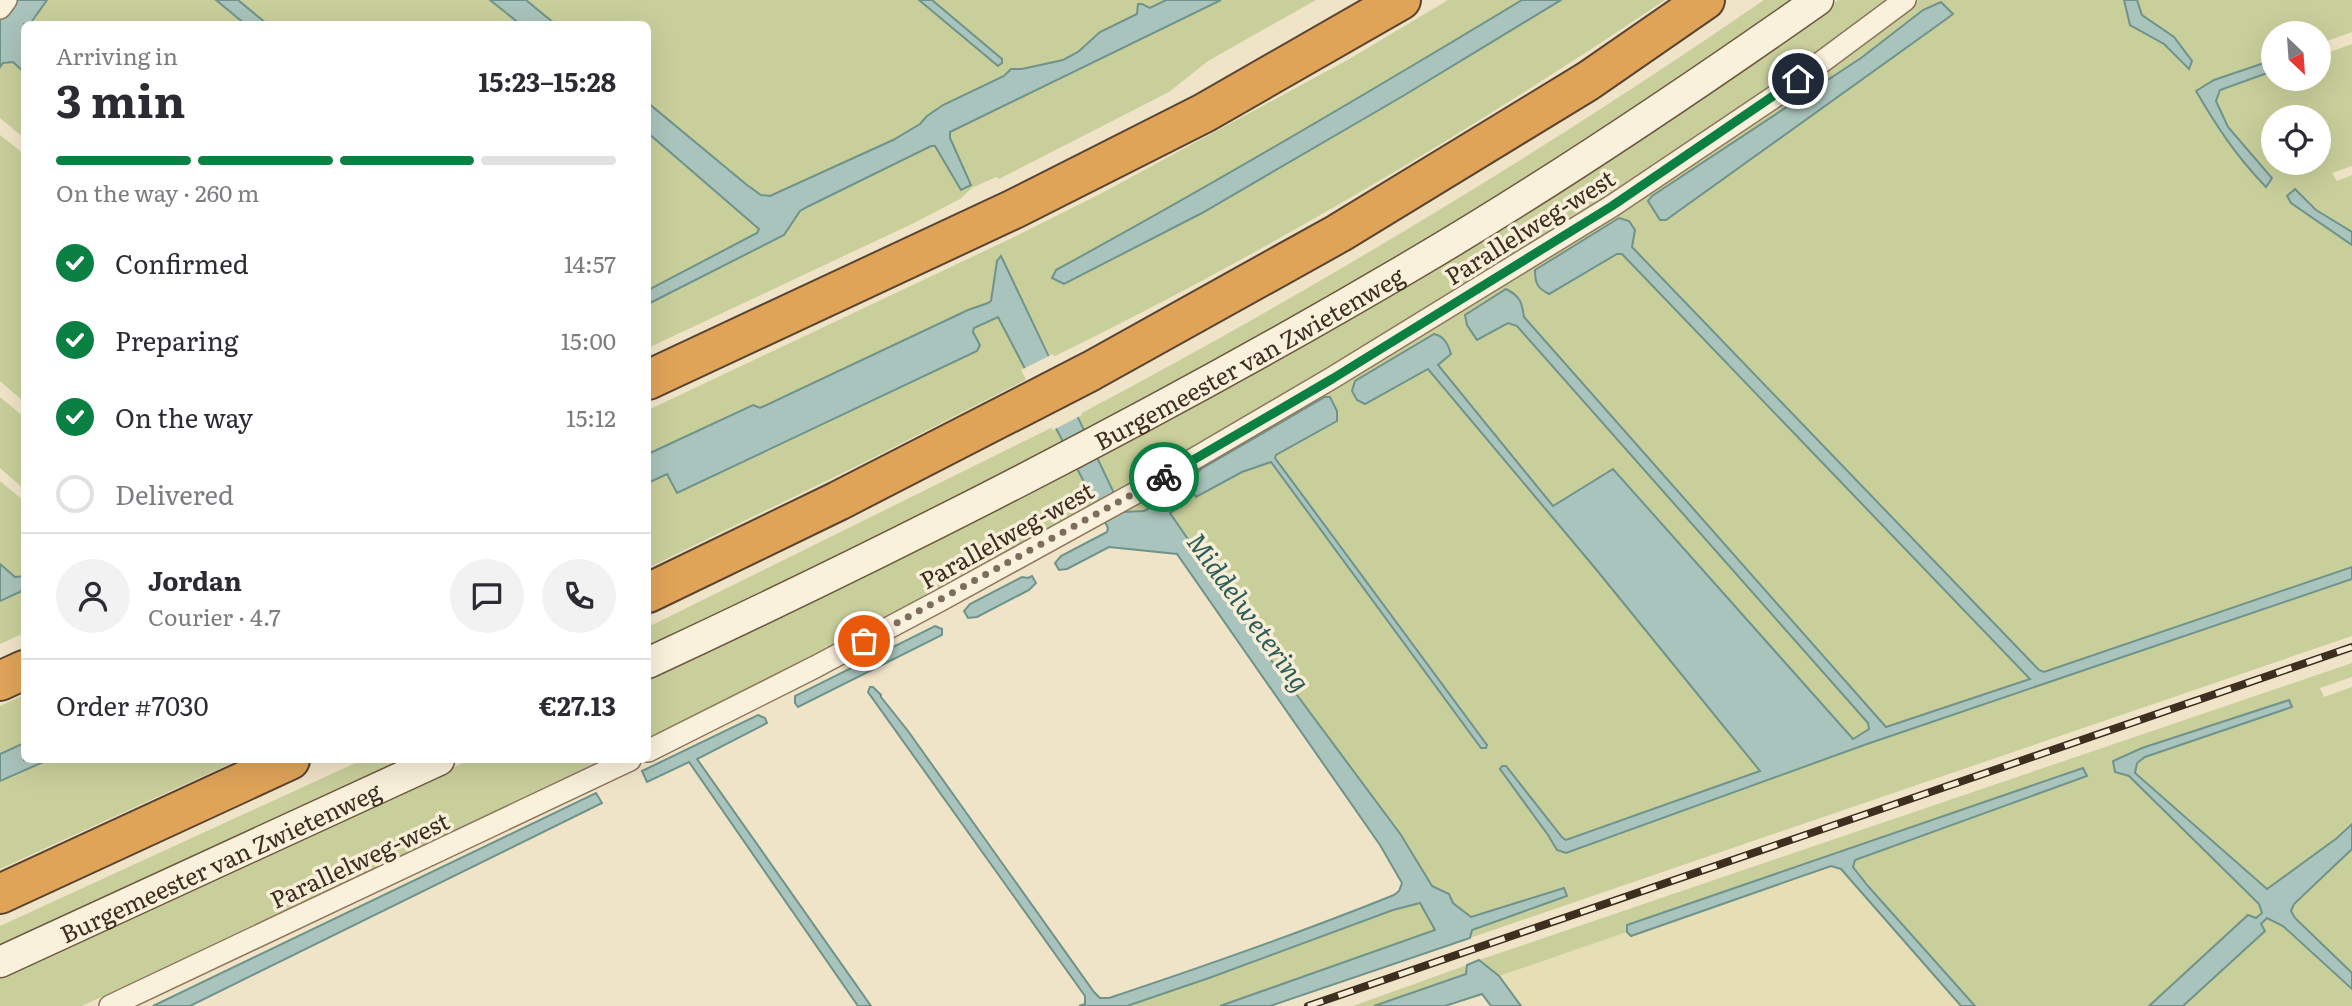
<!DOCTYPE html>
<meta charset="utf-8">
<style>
:root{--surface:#fff;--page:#f2f2f3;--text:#2b2b33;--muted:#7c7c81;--line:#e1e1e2;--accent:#0b8043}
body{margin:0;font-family:Literata,serif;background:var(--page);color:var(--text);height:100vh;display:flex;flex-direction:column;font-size:26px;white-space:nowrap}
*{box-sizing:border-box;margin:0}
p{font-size:23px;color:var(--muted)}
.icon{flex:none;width:38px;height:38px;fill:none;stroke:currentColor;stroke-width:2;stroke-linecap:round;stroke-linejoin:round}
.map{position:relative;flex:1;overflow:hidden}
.sheet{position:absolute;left:21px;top:21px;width:630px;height:742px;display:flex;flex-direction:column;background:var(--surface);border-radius:10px;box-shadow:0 7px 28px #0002}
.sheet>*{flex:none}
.needle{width:46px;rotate:155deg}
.tools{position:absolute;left:2261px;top:21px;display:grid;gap:14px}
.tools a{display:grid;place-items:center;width:70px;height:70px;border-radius:50%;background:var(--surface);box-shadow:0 7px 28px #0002;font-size:35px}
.pin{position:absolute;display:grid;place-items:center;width:60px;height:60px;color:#fff;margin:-30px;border:4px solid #fff;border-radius:50%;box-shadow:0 2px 7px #0007}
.courier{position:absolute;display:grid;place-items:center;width:70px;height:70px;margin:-35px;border:5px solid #0b8043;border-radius:50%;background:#fff;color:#222;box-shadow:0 2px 9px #0007}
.headline em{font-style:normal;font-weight:700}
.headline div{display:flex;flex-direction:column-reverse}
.headline{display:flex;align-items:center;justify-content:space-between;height:119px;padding:0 35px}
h1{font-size:46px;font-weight:700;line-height:52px}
.bar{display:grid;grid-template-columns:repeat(4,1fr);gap:10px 7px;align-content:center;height:84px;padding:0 35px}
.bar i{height:9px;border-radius:5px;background:var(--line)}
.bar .active{background:var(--accent)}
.bar p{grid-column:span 4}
.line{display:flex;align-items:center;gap:18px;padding:0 35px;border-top:2px solid var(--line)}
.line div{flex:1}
.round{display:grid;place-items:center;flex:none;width:74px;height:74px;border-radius:37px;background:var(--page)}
ol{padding:0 35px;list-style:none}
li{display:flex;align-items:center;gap:21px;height:77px}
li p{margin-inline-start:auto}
li .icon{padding:7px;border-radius:50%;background:var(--accent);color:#fff;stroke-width:4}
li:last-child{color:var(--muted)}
li i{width:38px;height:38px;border:4px solid var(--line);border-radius:50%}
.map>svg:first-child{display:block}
.farmland{fill:#e6deb5}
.green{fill:#c9cf9b;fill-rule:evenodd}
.water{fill:#a9c4bc;stroke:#6f938a;stroke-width:2}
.pier{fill:#f0e4c8}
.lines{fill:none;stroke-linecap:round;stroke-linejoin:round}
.minor-casing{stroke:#8d765c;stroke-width:24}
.secondary-casing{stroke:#6f573f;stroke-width:33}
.motorway-casing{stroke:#5b4430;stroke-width:42}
.minor{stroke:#faf1dc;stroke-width:21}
.secondary{stroke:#faf1dc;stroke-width:30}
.motorway{stroke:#e0a458;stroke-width:38}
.rail-casing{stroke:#3d2e20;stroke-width:8}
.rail{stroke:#f7eed8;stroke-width:5;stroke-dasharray:16;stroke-linecap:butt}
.done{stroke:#7c6e5b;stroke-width:7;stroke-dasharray:0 12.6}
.route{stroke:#0b8043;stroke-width:9}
.labels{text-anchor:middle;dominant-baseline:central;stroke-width:7;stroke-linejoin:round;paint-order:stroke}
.street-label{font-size:24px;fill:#3d2e20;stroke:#f7eed8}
.water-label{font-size:26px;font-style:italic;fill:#2f5d5a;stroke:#f7eed8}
</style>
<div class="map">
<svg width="2352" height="1006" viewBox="0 0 2352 1006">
<rect width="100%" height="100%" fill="#f0e4c8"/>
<!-- farmland -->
<polygon class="farmland" points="1830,866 1841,869 1961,1006 1521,1006 1499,976 1627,932 1631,936"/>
<!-- green -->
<g class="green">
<polygon points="47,0 216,0 245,24 30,24"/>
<polygon points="238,0 490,0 520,24 267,24"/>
<polygon points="526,0 1166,0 1138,12 1137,14 1100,32 1078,52 1063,60 1022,69 1011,69 1004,76 943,105 927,116 920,124 893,140 770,196 761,195 747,185 648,103 648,24 555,24"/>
<polygon points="1221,0 1316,0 1208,61 1169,92 999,179 996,177 972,188 960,199 914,223 648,348 648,304 784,235 800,211 809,206 931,145 935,146 961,190 970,185 950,138 950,132"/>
<path d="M1448,0H1522C1368,94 1214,184 1056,270L1052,278L1081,276L1202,213L1403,96L1561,0H1665C1468,133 1264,254 1051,358L1001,257L997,261L991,301L988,303L968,310L760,408L753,405L648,454V410L1010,239L1102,193L1351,58Z"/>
<path d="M1764,0H1795L1663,91L1477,211L1255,342L1085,431L1078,415C1314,290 1543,152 1764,0Z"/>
<path d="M1838,0H2124L2130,25L2164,44L2185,67L2174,37L2142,15L2137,0H2352V32L2319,44V33H2273V60L2214,80L2196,91L2222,135L2272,178L2228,127L2216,101L2220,90L2273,71V79H2319V56L2352,44V166L2332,173L2337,181L2352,175V232L2316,210L2295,189L2288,196L2291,203L2352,245V567L2044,672L2039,669L1632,247L1635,230L1617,254H1622L2030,680L1886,727L1524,317L1522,304L1483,338L1508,323L1517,326L1869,724V729L1853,739L1614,469L1553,507L1438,365L1451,354L1365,404L1427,368L1595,568L1760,771L1566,840L1506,767L1502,766L1557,850L1566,853L1867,744L2352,579V636L1470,938L1472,930L1504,917L1530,911L1564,888L1471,918L1453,903L1449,894L1432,886L1401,835L1271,660L1170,512L1186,503L1179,492L1144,511L1123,512L1096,459L1364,310L1777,44ZM1923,10L1953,14L1936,27L1652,196L1861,58ZM2273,117H2319V163H2273ZM1276,456L1275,458L1487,744L1481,748L1271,462L1242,472Z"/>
<polygon points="8,61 13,62 24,72 24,138 0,118 0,67 3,63"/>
<polygon points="648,133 759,229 757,233 648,290"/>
<polygon points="0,135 24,154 24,402 0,381"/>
<polygon points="998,316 1029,378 859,465 648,568 648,483 667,474 677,492 980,345 973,332 974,328"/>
<polygon points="0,397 24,417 24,489 0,468"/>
<polygon points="1055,426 1064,443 896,530 648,650 648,627"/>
<polygon points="1077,470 1096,504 790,669 648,738 648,677"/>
<polygon points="0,481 24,501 24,576 16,577 0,564"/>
<polygon points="24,590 24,633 0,644 0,601"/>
<polygon points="2352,663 2352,677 2320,688 2324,697 2352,687 2352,824 2337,838 2267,890 2135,773 2136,763 2145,757 2142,748 2113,761 2115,772 2129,776 2259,904 2262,913 2256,918 2248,915 2149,1006 1975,1006 1853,867 1855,860 2083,768 1627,925 1627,932 1499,976 1479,960"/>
<polygon points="24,695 24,743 0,754 0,706"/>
<polygon points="48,760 238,760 0,869 0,781"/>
<polygon points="362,760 411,760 0,949 0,926"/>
<polygon points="469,760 603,760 82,1006 0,1006 0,975"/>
<polygon points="2352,849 2352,973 2295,918 2291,911 2294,904"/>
<polygon points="1420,903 1435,930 1220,1006 1127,1006 1209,978 1393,910"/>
<polygon points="2267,918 2283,926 2352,989 2352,1006 2183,1006 2265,931 2260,924"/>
<polygon points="1467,965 1466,973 1374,1006 1353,1006"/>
</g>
<!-- water -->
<g class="water">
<polygon points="13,0 47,0 30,24 24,24 22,35 24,72 13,62 3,63 0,67 0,19"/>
<polygon points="216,0 238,0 267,24 245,24"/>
<polygon points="490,0 526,0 555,24 520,24"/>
<polygon points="919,0 932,0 1002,59 1002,63 998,66"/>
<polygon points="1166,0 1221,0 950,132 950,138 971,185 961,190 935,146 931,146 809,206 800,211 784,235 648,304 648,290 757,233 759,229 648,133 648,103 747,185 761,195 770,196 893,140 920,124 927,116 943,105 1004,76 1011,69 1022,69 1063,60 1078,52 1100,32 1137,14 1138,4 1142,4 1150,8"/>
<path d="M1522,0H1561L1403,96L1202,213L1064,284L1052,278L1056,270C1214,184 1368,93 1522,0Z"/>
<polygon points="2124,0 2137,0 2142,15 2174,37 2192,61 2189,69 2164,44 2130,25"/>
<polygon points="1941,2 1953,14 1945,20 1666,220 1660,220 1648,201 1652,196 1861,58 1923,10"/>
<path d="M2273,60V71L2220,90L2216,101L2228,127L2272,178L2266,187C2236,156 2217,127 2196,91L2214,80Z"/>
<polygon points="2295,189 2316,210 2352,232 2352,245 2291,203 2287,196"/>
<path d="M1619,218L1629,221L1635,230L1632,247L2039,670L2044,672L2352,567V579L1867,744L1566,853L1557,850L1548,835L1500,769L1502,766H1506L1562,837L1566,840L1760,771L1595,568L1428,369L1365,404L1357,400L1352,391L1355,381L1434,334C1444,336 1448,344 1451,354L1438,365L1553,506L1613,469L1853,739L1869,729L1868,723L1517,326L1508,323L1477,340L1467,325L1465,315L1506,289C1520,296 1522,302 1524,317L1886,727L2030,679L1622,254H1617L1549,294C1537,288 1535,283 1535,270Z"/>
<path d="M1001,256L1123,512L1144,511L1179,492L1186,503L1170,513L1271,660L1401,835L1432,886L1449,894L1453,903L1471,917L1564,888L1567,896L1472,930L1470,938L1270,1006H1220L1435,930L1420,903L1393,910L1209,978L1127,1006H1079L1085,1004V996L868,692L870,687H873L881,695V697L908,731L1094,992L1100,998H1109C1205,966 1300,933 1394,895L1399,891L1402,883L1380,845L1177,554L1109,547L1067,569L1059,570L1055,563L1061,556L1107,532L1108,528L998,317L974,328L973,332L980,345L977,351L677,493L667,474L648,483V454L753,405L760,408L968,310L988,303L991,301L997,261Z"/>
<polygon points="1325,397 1330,397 1337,411 1337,421 1276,455 1275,458 1487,745 1486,748 1481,748 1271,462 1242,472 1196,497 1188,484 1201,469"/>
<polygon points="0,564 15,577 24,576 24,590 0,601"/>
<polygon points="1032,576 1036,583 1029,590 977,617 968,618 964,611 970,604 1022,577 1028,578"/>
<polygon points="935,626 942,629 942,635 798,707 795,703 795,696"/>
<polygon points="2289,700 2292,707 2145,757 2137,763 2135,773 2267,889 2337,838 2352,824 2352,849 2294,904 2291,911 2295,918 2352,973 2352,989 2283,926 2267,918 2261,924 2265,931 2183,1006 2149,1006 2248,915 2256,918 2262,913 2259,904 2129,776 2115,772 2113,761 2142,748"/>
<polygon points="758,715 765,718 767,723 697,759 871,1006 858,1006 689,762 647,782 642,771"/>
<polygon points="24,743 24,760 48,760 0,781 0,754"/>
<polygon points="2083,768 2087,776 1855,860 1853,867 1868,886 1975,1006 1961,1006 1841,869 1831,866 1631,936 1627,932 1627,925"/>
<polygon points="596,793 602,803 190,1006 153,1006"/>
<polygon points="1479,960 1499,976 1521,1006 1491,1006 1482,994 1445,1006 1374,1006 1466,974 1467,965"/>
</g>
<!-- pier -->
<polygon class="pier" points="1053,354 1082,415 1053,430 1021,370"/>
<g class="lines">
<defs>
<g id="minor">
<polyline points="0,8 6,0"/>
<polyline points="648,751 815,667 941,600 1139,491 1332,378 1612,206 1777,95 1905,0"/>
<polyline points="110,1006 630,760"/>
</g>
<g id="secondary">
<path id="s1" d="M648,663C910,541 1167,410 1416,263C1554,182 1687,92 1818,0"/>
<path id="s2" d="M0,962L439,760"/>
</g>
<g id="motorway">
<polyline points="648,380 1014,209 1204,113 1401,0"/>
<polyline points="648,593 838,501 1091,371 1339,233 1588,81 1705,0"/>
<polyline points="0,681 24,670"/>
<polyline points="0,894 290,760"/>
</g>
</defs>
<!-- minor casing -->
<use href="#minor" class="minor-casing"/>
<!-- secondary casing -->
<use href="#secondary" class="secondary-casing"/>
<!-- motorway casing -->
<use href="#motorway" class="motorway-casing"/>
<!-- minor -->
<use href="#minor" class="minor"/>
<!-- secondary -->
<use href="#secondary" class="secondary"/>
<!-- motorway -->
<use href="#motorway" class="motorway"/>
<defs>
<polyline id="rail" points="1308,1006 2352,647"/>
</defs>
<!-- rail casing -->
<use href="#rail" class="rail-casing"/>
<!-- rail -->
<use href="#rail" class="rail"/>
</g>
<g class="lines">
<!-- done -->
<polyline class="done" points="864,641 1164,477"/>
<!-- route -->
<polyline class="route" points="1164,477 1332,379 1612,206 1798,79"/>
</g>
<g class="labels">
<!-- street labels -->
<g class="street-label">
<text transform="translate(1529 226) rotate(-32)">Parallelweg-west</text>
<text stroke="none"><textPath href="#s1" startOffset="674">Burgemeester van Zwietenweg</textPath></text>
<text transform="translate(1006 534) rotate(-29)">Parallelweg-west</text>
<text transform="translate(359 859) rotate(-25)">Parallelweg-west</text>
<text stroke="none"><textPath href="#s2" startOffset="242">Burgemeester van Zwietenweg</textPath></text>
</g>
<!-- water labels -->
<g class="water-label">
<text transform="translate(1250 611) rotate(54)">Middelwetering</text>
</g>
</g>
</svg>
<div class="tools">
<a><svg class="needle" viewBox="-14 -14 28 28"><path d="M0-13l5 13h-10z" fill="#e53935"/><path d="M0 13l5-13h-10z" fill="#7c7c81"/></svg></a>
<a><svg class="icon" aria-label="locate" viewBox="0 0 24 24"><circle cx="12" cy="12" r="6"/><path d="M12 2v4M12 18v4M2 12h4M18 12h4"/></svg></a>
</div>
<div class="pin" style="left:864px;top:641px;background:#ea580c"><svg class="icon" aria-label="bag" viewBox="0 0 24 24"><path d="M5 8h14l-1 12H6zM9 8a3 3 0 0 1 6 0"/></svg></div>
<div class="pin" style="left:1798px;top:79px;background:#1f2937"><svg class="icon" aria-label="home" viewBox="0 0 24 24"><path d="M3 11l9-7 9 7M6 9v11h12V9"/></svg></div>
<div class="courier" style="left:1164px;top:477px"><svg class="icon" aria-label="bike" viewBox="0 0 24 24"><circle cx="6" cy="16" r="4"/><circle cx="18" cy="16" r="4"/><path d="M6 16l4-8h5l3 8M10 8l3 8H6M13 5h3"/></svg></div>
<section class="sheet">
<div class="headline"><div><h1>3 min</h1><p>Arriving in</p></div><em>15:23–15:28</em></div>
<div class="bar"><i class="active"></i><i class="active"></i><i class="active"></i><i></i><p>On the way · 260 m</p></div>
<ol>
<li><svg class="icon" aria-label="check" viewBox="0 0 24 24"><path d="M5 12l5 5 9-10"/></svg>Confirmed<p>14:57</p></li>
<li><svg class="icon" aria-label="check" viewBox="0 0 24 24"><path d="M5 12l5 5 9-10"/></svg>Preparing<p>15:00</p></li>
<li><svg class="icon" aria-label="check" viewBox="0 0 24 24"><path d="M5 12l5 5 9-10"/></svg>On the way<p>15:12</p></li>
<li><i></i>Delivered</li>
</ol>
<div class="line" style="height:126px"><a class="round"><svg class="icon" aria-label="person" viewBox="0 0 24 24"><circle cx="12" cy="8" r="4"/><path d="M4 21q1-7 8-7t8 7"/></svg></a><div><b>Jordan</b><p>Courier · 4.7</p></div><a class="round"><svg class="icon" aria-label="chat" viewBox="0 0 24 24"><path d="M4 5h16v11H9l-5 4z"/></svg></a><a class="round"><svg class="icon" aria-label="phone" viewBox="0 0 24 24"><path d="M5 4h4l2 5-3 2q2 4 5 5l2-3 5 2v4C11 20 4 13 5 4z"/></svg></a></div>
<div class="line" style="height:91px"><div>Order #7030</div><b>€27.13</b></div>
</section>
</div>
